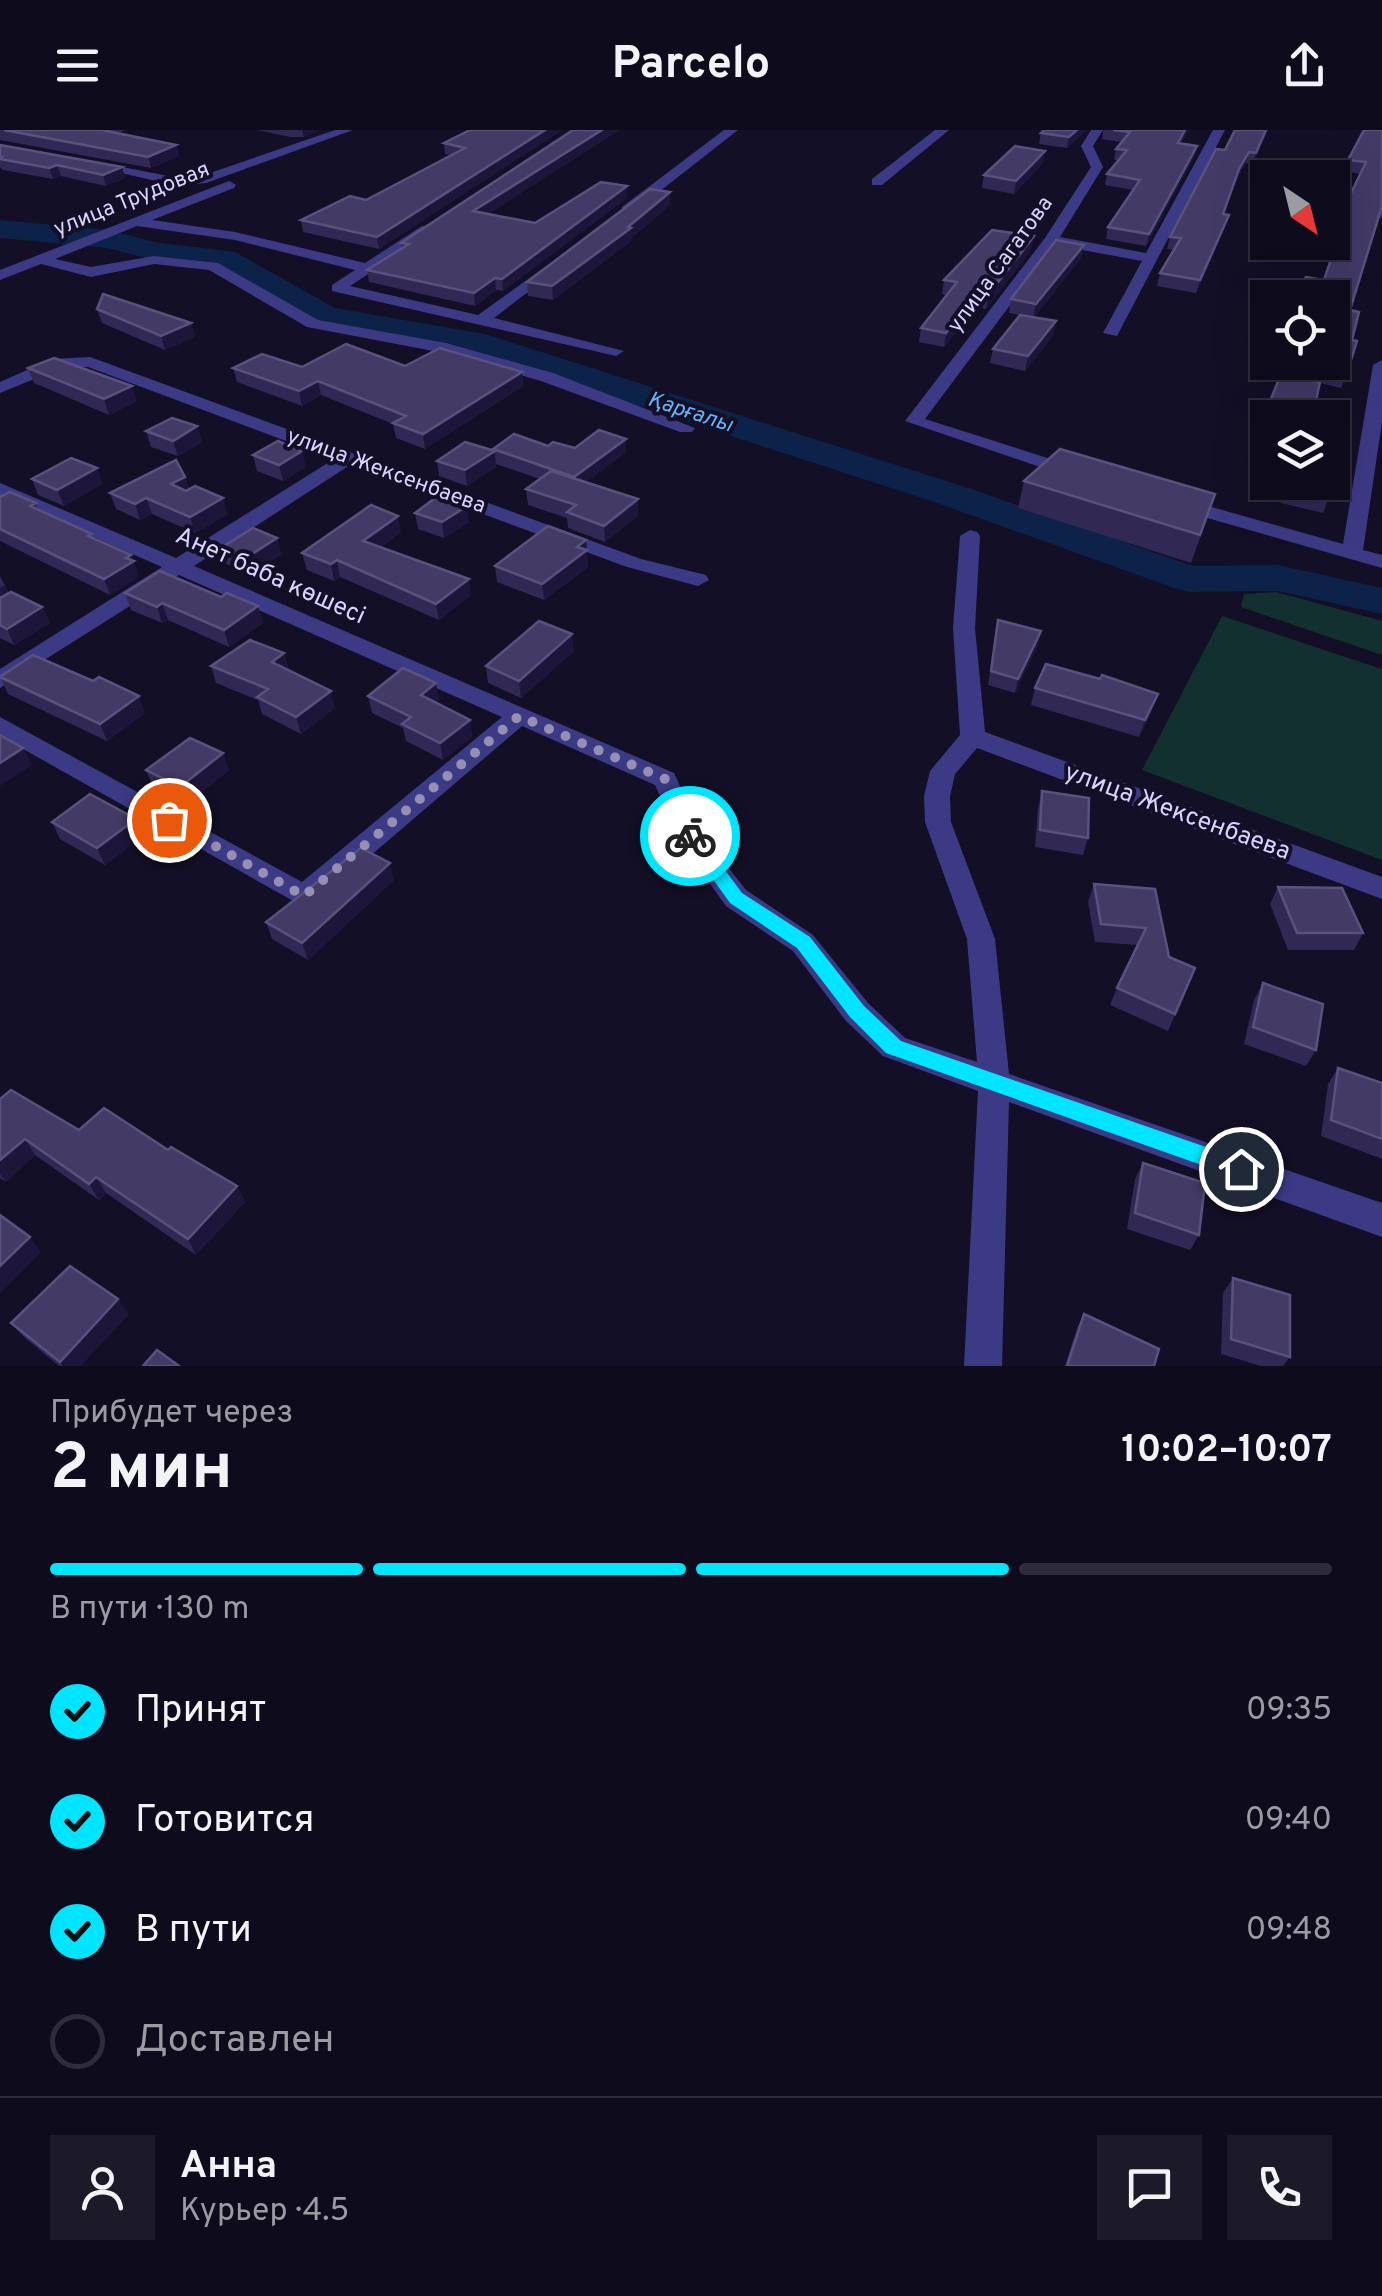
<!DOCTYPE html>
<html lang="ru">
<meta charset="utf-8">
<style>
:root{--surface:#0e0b1c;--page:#1c1929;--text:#f1f3f6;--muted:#9b9ba3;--line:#2e2b3b;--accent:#00e5ff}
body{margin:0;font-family:Overpass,sans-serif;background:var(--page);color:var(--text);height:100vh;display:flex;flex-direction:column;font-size:38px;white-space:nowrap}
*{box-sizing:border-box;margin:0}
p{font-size:32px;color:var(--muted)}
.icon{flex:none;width:55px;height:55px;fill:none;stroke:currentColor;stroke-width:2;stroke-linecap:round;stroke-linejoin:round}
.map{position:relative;height:1236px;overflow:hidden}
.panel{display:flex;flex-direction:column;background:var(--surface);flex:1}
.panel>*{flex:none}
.needle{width:65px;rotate:145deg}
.fabs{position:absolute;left:1250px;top:30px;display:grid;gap:20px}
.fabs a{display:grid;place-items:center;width:100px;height:100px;border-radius:0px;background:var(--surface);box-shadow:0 10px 40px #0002,0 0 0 2px var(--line);font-size:50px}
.pin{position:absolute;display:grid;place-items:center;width:85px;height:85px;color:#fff;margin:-42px;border:5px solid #fff;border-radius:50%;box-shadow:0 2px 10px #0007}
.courier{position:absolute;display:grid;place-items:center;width:100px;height:100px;margin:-50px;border:8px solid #00e5ff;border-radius:50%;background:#fff;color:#222;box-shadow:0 2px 12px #0007}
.head em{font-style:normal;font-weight:700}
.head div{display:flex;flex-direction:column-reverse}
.head{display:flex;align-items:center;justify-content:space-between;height:170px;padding:0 50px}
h1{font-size:65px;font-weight:700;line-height:75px}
.bar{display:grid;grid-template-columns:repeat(4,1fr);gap:15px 10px;align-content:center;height:120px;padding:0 50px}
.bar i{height:12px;border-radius:8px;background:var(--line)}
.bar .on{background:var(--accent)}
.bar p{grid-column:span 4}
.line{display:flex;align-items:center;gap:25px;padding:0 50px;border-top:2px solid var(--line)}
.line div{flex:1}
.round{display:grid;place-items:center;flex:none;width:105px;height:105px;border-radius:0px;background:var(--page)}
ol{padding:0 50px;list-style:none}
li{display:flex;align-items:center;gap:30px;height:110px}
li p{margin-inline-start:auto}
li .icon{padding:10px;border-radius:50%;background:var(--accent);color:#111;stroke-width:4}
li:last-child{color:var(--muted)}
li i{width:55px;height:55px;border:5px solid var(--line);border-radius:50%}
header{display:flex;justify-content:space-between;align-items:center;height:130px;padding:0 50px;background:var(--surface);font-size:45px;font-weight:700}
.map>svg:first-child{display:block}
.green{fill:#12302f}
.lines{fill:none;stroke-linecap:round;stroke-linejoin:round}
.river{fill:#0c2248;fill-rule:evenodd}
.minor{fill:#3d3a85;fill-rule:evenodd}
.wall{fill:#312854}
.shaded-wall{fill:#1d163a}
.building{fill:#433a66;stroke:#5a527e;stroke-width:2.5}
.route{fill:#00e5ff}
.done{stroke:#948fb3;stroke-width:10;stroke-dasharray:0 18}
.labels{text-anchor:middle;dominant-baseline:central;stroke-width:8;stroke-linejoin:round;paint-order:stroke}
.far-street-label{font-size:22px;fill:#d9d4ff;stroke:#130f26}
.far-water-label{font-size:22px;font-style:italic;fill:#62b6ff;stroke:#130f26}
.street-label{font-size:25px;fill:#d9d4ff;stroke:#130f26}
</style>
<header><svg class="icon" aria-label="menu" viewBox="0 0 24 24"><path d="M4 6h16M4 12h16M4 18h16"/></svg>Parcelo<svg class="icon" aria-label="share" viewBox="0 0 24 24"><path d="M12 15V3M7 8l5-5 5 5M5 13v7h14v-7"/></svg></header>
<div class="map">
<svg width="1382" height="1236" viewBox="0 0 1382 1236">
<rect width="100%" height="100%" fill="#130f26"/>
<!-- green -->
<g class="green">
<polygon points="1276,462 1382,491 1382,525 1241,477 1244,464"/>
<polygon points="1222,486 1382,539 1382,730 1142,640"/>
</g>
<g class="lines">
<!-- river -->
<polygon class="river" points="0,90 109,100 154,112 235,122 335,178 485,204 968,358 1193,436 1278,435 1382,458 1382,484 1278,461 1189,462 1174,458 940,374 467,220 315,193 218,136 153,130 107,118 0,108"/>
<!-- minor -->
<g class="minor">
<polygon points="335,0 353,0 206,53 178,56 86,35 92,31 178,48 204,45"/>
<polygon points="724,0 738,0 632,83 622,83 622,77"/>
<polygon points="935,0 949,0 882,55 872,55 872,49"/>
<polygon points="1091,0 1103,0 1093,16 1103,37 1060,107 1146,123 1213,0 1225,0 1117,206 1103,203 1142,131 1055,115 925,289 1082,339 1085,343 1075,349 905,291 1045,108 1091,37 1081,16"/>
<polygon points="229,51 236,55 234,58 152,90 235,102 365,133 422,96 432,96 432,102 350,156 478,185 552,132 560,137 557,140 494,188 624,221 616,226 332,161 332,155 355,140 235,110 137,96 55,129 91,137 154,126 218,133 318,190 446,213 553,243 695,298 692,302 680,302 541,251 444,223 307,197 209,140 154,134 91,147 41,134 0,150 0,140"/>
<polygon points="90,227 641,429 706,445 709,450 698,456 627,437 350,335 194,436 674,643 702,704 746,760 813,805 868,873 905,908 977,932 967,809 925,692 924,666 930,641 960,605 953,498 960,406 970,400 977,402 980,406 975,498 985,602 1382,747 1382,769 977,618 955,644 950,666 951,692 995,809 1009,944 1382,1073 1382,1107 1009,972 1002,1236 964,1236 978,961 883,926 846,891 793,821 726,776 682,715 655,655 522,596 314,774 304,777 0,606 0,587 302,752 502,587 179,445 0,558 0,539 162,437 0,366 0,353 176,428 334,329 88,237 61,238 0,263 0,252 52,229"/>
<polygon points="1382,230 1382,292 1363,420 1382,425 1382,438 1169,377 1166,373 1176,367 1343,414 1373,235"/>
</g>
</g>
<!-- wall -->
<g class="wall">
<polygon points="0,0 126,0 118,3 176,15 179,26 151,38 0,10"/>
<polygon points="257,0 320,0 304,7 290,7"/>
<polygon points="470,0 562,0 379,119 303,102 301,90 366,70 450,25 445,24 444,13"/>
<polygon points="573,0 619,0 488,84 535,93 627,68 503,161 496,160 475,176 369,152 367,140 402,118 401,113"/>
<polygon points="1087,0 1067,18 1039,14 1041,3"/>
<polygon points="1103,0 1189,0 1181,13 1194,27 1146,116 1106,109 1108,97 1133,60 1105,55 1107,44 1119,30 1114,30 1116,19 1121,12 1102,9"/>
<polygon points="1235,0 1268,0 1252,34 1246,33 1236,50 1224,84 1229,85 1225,97 1196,163 1157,156 1160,143 1174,120 1167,119 1170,107 1225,20"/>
<polygon points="1382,0 1382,88 1378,88 1350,180 1352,210 1347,243 1341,258 1320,253 1312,288 1268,288 1268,292 1263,291 1268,276 1307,250 1313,232 1332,232 1332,168 1324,150 1342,97 1336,96 1341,84 1360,44 1344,41 1348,30"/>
<polygon points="0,15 122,37 125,48 106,56 61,46 53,49 3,40 0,37"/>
<polygon points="1043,33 1014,64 982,58 984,45"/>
<polygon points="670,62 670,75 631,108 631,111 553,170 528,166 527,152"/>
<polygon points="1084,115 1081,128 1034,187 1056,191 1053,206 1025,241 990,233 993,219 1019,185 1009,183 1011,169"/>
<polygon points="1031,120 986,179 975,177 944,217 919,212 921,198 947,165 942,164 944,150"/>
<polygon points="97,179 191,193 195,207 165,220 102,193"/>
<polygon points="405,236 522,242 523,256 425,319 396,308 393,294 321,265 302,276 237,252 233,238"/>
<polygon points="28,238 137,271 109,285 34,253"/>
<polygon points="197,296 202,312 178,326 151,317 146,301"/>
<polygon points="626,309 626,322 586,352 638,386 605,412 568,398 567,388 528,375 526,359 540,349 496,334 496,337 467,356 439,346 437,331 493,320 548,316 575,318"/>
<polygon points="253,325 306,337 283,351 257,341"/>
<polygon points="97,338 102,354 64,376 38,365 32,349"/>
<polygon points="185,347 189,359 228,384 195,403 152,384 140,390 116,379 110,363"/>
<polygon points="1024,351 1206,392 1191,433 1018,378"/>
<polygon points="1288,352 1329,367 1323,383 1281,373"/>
<polygon points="0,366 36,373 38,380 92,404 95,409 131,425 139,447 110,465 0,411"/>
<polygon points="415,383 469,392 444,408 418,399"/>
<polygon points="401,402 381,417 471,465 439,490 340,447 334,451 307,440 302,423"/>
<polygon points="277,408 281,424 251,445 226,434 221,418"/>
<polygon points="586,410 588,437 544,470 497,452 495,436"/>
<polygon points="0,446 9,463 42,477 50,493 14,515 0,508"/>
<polygon points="125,463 221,467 258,476 263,493 229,517 168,490 162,493 131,480"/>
<polygon points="998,490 1038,515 1015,563 988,555"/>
<polygon points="574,521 521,568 488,553 486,536"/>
<polygon points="284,523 289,540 335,578 301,604 262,584 258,570 216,553 211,536"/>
<polygon points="0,547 145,583 107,611 8,564"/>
<polygon points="1035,558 1152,581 1139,607 1031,575"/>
<polygon points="368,566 439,570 436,573 470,590 472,607 443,630 406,611 403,598 372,583"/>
<polygon points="146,640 229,640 187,674 153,657"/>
<polygon points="1042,661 1088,708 1083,725 1035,717 1038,678"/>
<polygon points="52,692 143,706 105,735 60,709"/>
<polygon points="394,750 308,830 272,809 266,792"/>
<polygon points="1094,754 1155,759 1169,827 1195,838 1168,901 1110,875 1117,858 1138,815 1095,812 1088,772"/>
<polygon points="1278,757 1363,803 1354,820 1288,820 1270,774"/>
<polygon points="1263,853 1316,920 1306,936 1244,914 1254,870"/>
<polygon points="1338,938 1382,953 1382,1029 1321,1006 1328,954"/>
<polygon points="0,969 79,1000 168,1020 237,1056 245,1072 196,1125 106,1063 99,1070 35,1025 6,1052 0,1048"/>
<polygon points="1143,1033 1199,1105 1190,1120 1127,1099 1135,1049"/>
<polygon points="1233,1148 1290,1227 1283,1236 1261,1236 1221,1224 1223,1163"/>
<polygon points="129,1184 80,1236 59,1236 24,1207 11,1193"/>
<polygon points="1084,1184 1154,1236 1065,1236 1077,1198"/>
</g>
<!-- shaded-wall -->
<g class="shaded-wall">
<polygon points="302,0 320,0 304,7"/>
<polygon points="545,0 562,0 379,119 377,107"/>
<polygon points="602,0 619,0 475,93 473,81"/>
<polygon points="1077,0 1087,0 1067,18 1069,7"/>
<polygon points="1185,0 1189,0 1175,23 1178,13"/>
<polygon points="1266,0 1268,0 1252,34 1256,23"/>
<polygon points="176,15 179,26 151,38 148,27"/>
<polygon points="1197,16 1194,27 1146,116 1149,104"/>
<polygon points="1045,21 1043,33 1014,64 1016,51"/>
<polygon points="1249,22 1246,33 1236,50 1219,96 1239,39"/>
<polygon points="57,35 61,46 53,49 49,38"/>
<polygon points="122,37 125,48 106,56 103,45"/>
<polygon points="627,56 627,68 503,161 502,149"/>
<polygon points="670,62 670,75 631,108 631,111 553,170 552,156 628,97"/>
<polygon points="1229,85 1225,97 1196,163 1200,150"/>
<polygon points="1034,106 1031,120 986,179 988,165"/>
<polygon points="1084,115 1081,128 1033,188 1036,174"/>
<polygon points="495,148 496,160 475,176 474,163"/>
<polygon points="977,163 975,177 944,217 946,203"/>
<polygon points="1056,191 1053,206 1025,241 1028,226"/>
<polygon points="191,193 195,207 165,220 161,206"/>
<polygon points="522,242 523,256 425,319 423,304"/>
<polygon points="318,251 321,265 302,276 299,261"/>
<polygon points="132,256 137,271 109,285 104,269"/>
<polygon points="197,296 202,312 178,326 173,311"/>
<polygon points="626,309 626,322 575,361 574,347"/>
<polygon points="302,321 306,337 283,351 279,335"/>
<polygon points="495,321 496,337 467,356 465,340"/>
<polygon points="97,338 102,354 64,376 57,360"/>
<polygon points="185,347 190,363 171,354"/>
<polygon points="146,368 152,384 140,390 135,374"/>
<polygon points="223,368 228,384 195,403 190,387"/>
<polygon points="638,369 638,386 605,412 604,396"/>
<polygon points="467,376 469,392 444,408 442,392"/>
<polygon points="398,386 401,402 367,427 363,411"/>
<polygon points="277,408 281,424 251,445 246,428"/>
<polygon points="586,410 588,437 544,470 542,454 577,417"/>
<polygon points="131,425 139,447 110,465 104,449"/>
<polygon points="337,430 340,447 334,451 331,434"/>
<polygon points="469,449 471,465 439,490 436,474"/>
<polygon points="5,455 12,471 0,479 0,458"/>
<polygon points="162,473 168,490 162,493 157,477"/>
<polygon points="258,476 263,493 229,517 224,500"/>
<polygon points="42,477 50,493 14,515 7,499"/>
<polygon points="1041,501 1038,515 1015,563 1018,549"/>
<polygon points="572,504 574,521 521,568 519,551"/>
<polygon points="284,523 289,540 272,532"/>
<polygon points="436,553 439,570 424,582 421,565"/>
<polygon points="331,561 335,578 301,604 296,587"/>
<polygon points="1158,564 1152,581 1139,607 1145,590"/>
<polygon points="139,566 145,583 107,611 100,594"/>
<polygon points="470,590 472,607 443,630 440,613"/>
<polygon points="23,618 32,635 0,656 0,633"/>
<polygon points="223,623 229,640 187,674 180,657"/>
<polygon points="136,689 143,706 105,735 97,718"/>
<polygon points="390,733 394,750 308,830 302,813"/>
<polygon points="25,1009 35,1025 6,1052 0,1044 0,1030"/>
<polygon points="96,1047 106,1063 99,1070 89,1054"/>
<polygon points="237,1056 245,1072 196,1125 188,1109"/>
<polygon points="30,1107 41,1122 0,1164 0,1136"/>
<polygon points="118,1169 129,1184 80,1236 63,1236 60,1232"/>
</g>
<!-- building -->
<g class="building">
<polygon points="4,0 102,0 176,15 148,27"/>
<polygon points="470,0 545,0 377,107 301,90 350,66 366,70 465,18 444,13"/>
<polygon points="573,0 602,0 473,81 535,93 601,52 627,56 502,149 495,148 474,163 367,140 409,114 401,113"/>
<polygon points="1044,0 1077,0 1069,7 1041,3"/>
<polygon points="1113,0 1185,0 1178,13 1197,16 1149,104 1108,97 1140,50 1107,44 1127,20 1116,19 1130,2"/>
<polygon points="1235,0 1266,0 1256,23 1249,22 1239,39 1223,84 1229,85 1200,150 1160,143 1181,108 1170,107 1216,19 1225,20"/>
<polygon points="1364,0 1382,0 1382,76 1350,180 1359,182 1352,210 1357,211 1347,243 1312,236 1313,232 1332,232 1332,168 1293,168 1306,147 1324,150 1341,100 1350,85 1341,84 1366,32 1348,30"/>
<polygon points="0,15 122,37 103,45 57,35 49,38 0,29 2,27 0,27"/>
<polygon points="1015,16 1045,21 1016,51 984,45"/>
<polygon points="650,59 670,62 628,97 631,98 552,156 527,152"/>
<polygon points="992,100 1034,106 988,165 977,163 946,203 921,198 957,152 944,150"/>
<polygon points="1056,110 1084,115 1036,174 1011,169"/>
<polygon points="103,164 191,193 161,206 97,179"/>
<polygon points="1020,185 1056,191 1028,226 993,219"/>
<polygon points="346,214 405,236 440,218 522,242 423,304 393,293 406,286 318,251 299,261 233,238 262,224 302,237"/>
<polygon points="54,228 132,256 104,269 28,238"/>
<polygon points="1281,244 1320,252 1313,285 1268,276"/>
<polygon points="172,288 197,296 173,311 146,301"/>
<polygon points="599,300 626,309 574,347 493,319 514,304 548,316 553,312 575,318"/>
<polygon points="278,311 302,321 279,335 253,325"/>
<polygon points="465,312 495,321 465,340 437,331"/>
<polygon points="1332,314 1342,316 1329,367 1287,357 1288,352 1332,352"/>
<polygon points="1060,319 1215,364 1200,405 1024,351"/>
<polygon points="71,328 97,338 57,360 32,349"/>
<polygon points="176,330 185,347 171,354 186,361 195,356 223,368 190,387 146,368 135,374 110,363"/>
<polygon points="551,341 638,369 604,396 567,382 576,375 526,359"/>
<polygon points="10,362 36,373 30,376 92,404 88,406 131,425 126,428 134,431 104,449 0,399 0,366 2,366"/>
<polygon points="438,366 467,376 442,392 415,383"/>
<polygon points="371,375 398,386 363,411 469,449 436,474 337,430 331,434 302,423"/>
<polygon points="548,396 586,410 577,417 587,420 542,454 495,436"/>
<polygon points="253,398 277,408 246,428 221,418"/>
<polygon points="160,441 221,467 227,463 258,476 224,500 162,473 157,477 125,463"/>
<polygon points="11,462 42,477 7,499 0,495 0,468"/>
<polygon points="998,490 1041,501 1018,549 991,541"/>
<polygon points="539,491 572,504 519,551 486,536"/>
<polygon points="250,510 284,523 272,532 331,561 296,587 257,567 268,559 211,536"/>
<polygon points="33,525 93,551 99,547 139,566 100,594 0,547"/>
<polygon points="1046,534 1100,549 1102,545 1158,564 1145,590 1035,558"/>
<polygon points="403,538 436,553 421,565 470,590 440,613 402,594 411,587 368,566"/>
<polygon points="0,605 23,618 0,633"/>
<polygon points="190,608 223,623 180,657 146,640"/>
<polygon points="1042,661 1089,668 1088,708 1040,700"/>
<polygon points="90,664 136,689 97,718 52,692"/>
<polygon points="361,718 390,733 302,813 266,792"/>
<polygon points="1094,754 1155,759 1169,827 1195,838 1175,884 1117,858 1146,798 1101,794"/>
<polygon points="1278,757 1342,758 1363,803 1297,803"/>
<polygon points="1263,853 1323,874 1316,920 1253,897"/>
<polygon points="1338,938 1382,953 1382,1009 1331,990"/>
<polygon points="11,960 79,1000 104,978 168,1020 171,1017 237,1056 188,1109 96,1047 89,1054 25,1009 0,1030 0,969"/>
<polygon points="1143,1033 1205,1053 1199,1105 1135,1083"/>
<polygon points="0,1085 30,1107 0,1136"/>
<polygon points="70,1136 118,1169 60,1232 11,1193"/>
<polygon points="1233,1148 1290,1165 1290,1227 1231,1209"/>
<polygon points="1084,1184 1159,1219 1154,1236 1067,1236"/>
<polygon points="157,1220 179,1236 143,1236"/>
</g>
<!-- route -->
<polygon class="route" points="690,700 696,701 742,763 810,807 864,876 901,911 1249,1032 1252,1039 1249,1046 1241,1049 886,923 850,887 797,818 730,773 682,706"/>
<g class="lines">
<!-- done -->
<polyline class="done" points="169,690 304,766 519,586 665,649 690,706"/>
</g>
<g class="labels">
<!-- far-street labels -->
<g class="far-street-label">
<text transform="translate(132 70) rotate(-22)">улица Трудовая</text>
<text transform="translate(1001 135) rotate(-54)">улица Сагатова</text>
<text transform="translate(386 342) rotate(20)">улица Жексенбаева</text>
</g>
<!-- far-water labels -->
<g class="far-water-label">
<text transform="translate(690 283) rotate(18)">Қарғалы</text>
</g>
<!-- street labels -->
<g class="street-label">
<text transform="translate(270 447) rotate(24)">Анет баба көшесі</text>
<text transform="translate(1177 683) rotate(20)">улица Жексенбаева</text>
</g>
</g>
</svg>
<div class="fabs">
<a><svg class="needle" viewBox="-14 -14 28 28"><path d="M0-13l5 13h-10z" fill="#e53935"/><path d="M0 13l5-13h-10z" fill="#9b9ba3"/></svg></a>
<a><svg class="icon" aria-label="locate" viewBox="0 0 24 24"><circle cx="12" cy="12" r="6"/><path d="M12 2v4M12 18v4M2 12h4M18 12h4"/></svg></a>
<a><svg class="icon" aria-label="layers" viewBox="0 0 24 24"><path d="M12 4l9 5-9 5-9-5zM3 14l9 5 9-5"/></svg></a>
</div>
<div class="pin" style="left:169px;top:690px;background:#ea580c"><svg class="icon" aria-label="bag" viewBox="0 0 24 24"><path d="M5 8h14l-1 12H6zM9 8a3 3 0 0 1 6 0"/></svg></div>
<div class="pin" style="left:1241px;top:1039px;background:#1f2937"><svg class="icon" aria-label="home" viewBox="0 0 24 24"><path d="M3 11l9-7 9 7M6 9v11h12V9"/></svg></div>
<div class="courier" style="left:690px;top:706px"><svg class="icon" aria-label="bike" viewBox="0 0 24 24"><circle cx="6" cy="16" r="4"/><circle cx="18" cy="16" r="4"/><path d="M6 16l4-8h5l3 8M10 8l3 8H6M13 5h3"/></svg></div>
</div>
<section class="panel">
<div class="head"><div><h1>2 мин</h1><p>Прибудет через</p></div><em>10:02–10:07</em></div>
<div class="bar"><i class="on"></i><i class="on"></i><i class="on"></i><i></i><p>В пути · 130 m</p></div>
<ol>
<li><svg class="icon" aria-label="check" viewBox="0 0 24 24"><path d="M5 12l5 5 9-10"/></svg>Принят<p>09:35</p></li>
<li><svg class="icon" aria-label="check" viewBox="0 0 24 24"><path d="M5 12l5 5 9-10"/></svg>Готовится<p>09:40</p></li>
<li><svg class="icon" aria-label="check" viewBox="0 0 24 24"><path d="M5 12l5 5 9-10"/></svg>В пути<p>09:48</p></li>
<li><i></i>Доставлен</li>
</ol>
<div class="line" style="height:180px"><a class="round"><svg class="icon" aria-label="person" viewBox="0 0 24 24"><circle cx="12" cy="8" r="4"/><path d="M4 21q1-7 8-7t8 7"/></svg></a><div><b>Анна</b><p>Курьер · 4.5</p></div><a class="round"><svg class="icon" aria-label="chat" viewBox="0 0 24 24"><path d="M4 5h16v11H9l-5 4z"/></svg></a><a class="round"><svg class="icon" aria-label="phone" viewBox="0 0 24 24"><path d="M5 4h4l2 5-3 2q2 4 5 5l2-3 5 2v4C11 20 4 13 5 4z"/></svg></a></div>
</section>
